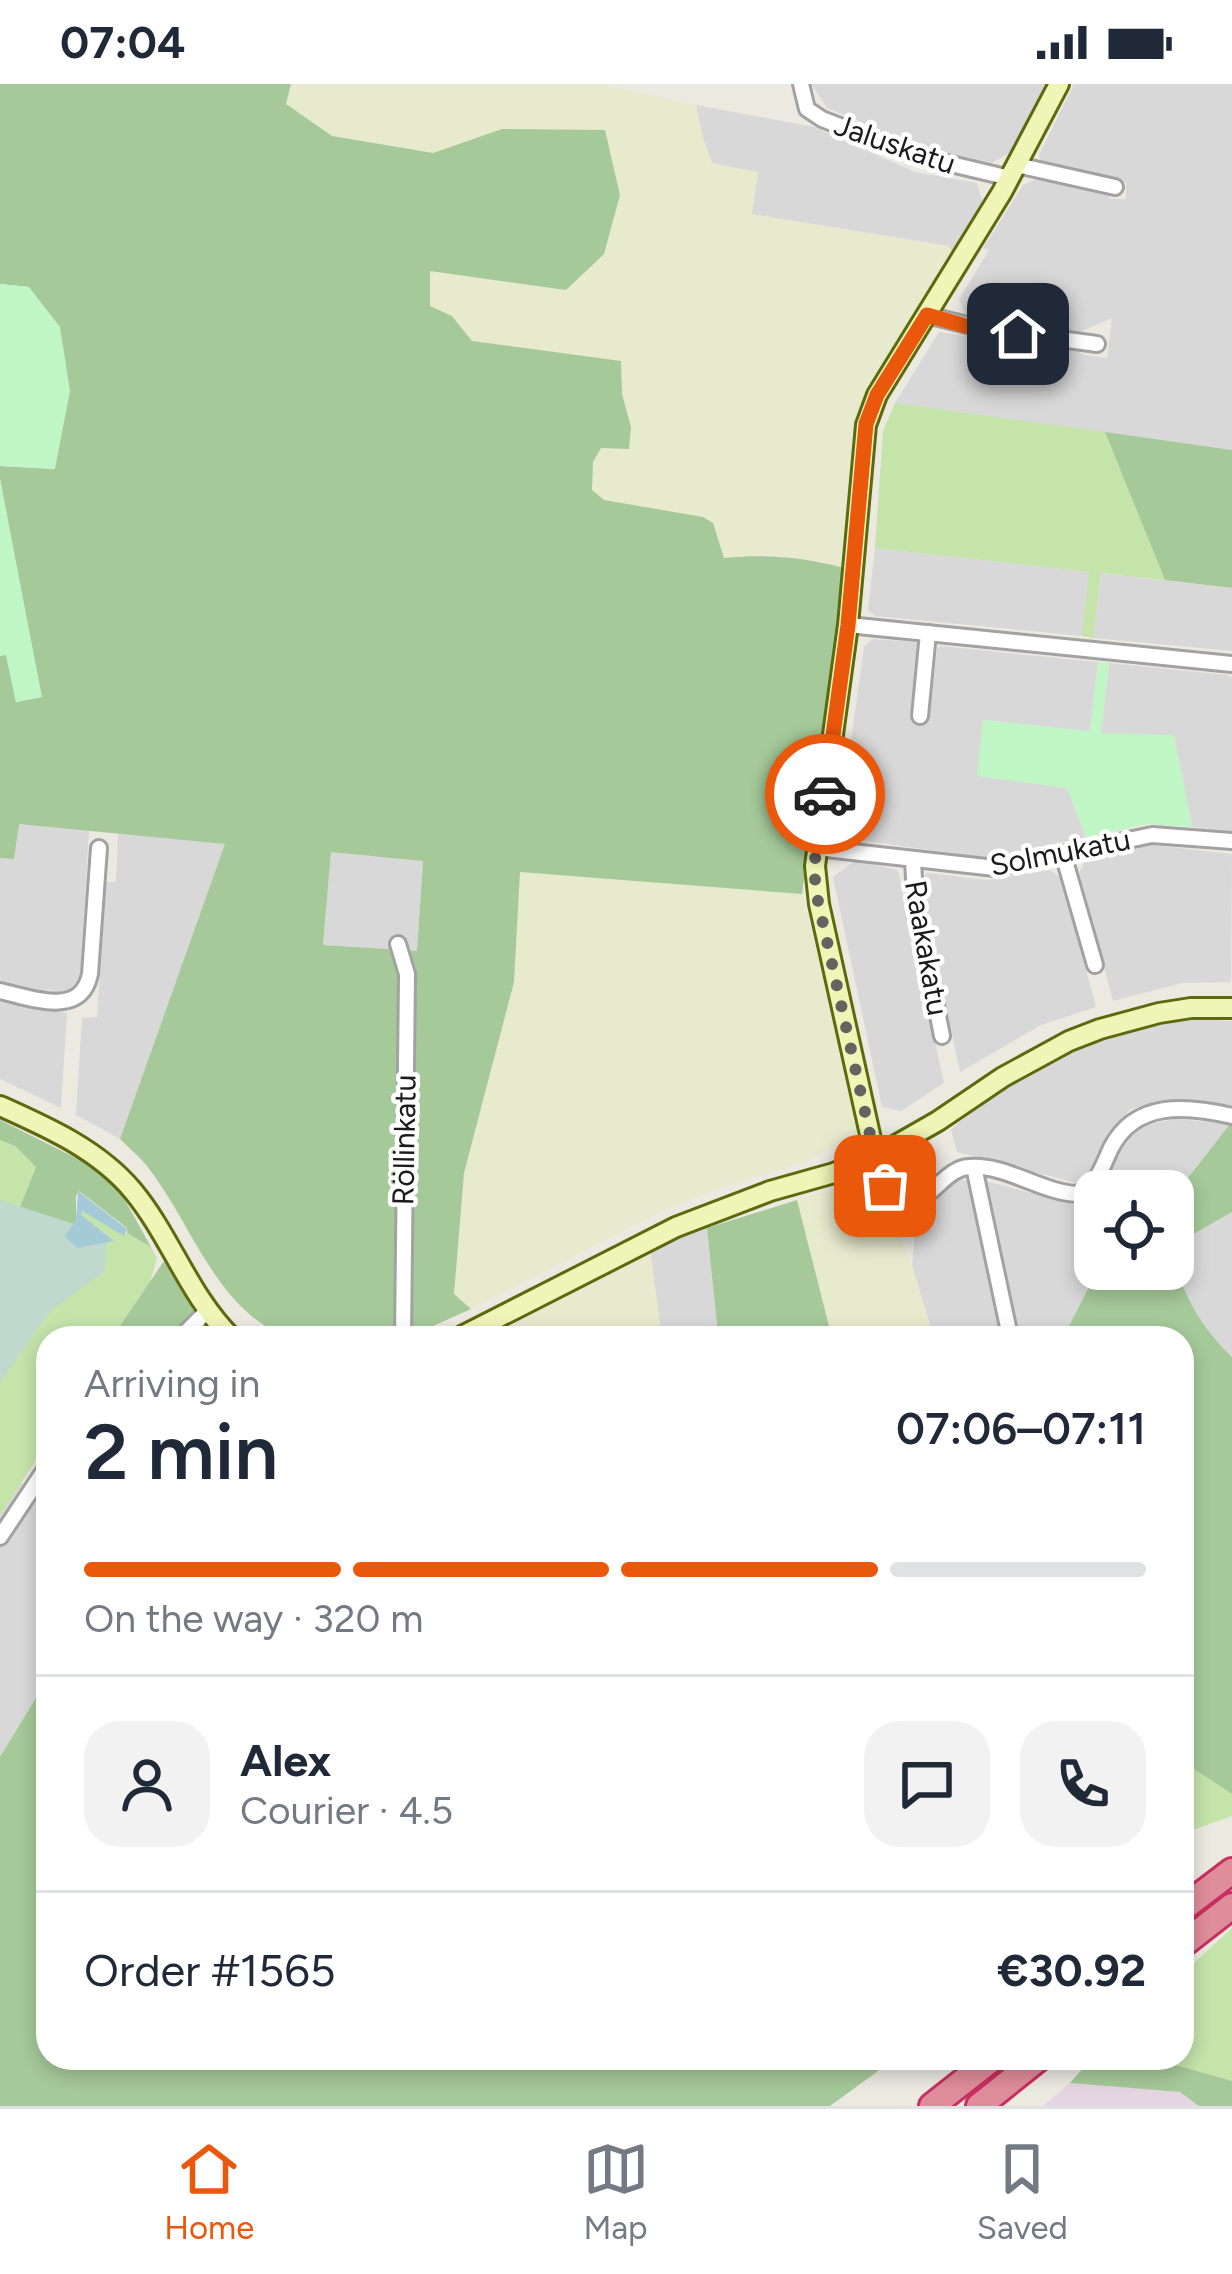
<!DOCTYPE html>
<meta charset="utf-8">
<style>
:root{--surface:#fff;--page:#f2f2f3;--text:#1f2937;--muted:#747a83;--line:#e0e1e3;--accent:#ea580c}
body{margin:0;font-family:Figtree,sans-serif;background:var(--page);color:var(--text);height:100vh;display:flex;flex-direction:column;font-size:45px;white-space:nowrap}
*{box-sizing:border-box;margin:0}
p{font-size:39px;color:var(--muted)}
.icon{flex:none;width:66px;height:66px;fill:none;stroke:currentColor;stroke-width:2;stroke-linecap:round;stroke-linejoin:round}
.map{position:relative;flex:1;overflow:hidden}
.side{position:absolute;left:36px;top:1242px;width:1158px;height:744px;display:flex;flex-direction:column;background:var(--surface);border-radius:36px;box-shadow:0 6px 18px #0003}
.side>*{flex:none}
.buttons{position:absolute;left:1074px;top:1086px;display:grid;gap:24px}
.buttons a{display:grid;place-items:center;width:120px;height:120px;border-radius:24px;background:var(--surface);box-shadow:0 6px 18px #0003;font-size:60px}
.pin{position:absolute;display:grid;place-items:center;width:102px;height:102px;color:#fff;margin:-51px;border-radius:24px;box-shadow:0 6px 18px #0006}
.courier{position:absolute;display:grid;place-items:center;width:120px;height:120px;margin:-60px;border:9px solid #ea580c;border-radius:50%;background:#fff;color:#222;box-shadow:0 3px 15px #0007}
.overview em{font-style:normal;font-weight:600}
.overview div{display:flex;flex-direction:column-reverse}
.overview{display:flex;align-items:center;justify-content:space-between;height:204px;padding:0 48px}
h1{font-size:78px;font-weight:600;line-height:90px}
.bar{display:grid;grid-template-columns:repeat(4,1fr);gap:18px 12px;align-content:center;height:144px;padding:0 48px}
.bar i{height:15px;border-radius:9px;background:var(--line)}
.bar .active{background:var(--accent)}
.bar p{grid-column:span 4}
.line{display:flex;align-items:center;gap:30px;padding:0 48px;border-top:3px solid var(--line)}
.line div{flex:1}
.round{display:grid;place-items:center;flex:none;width:126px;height:126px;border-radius:36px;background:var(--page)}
.status{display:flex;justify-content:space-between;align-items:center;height:84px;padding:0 60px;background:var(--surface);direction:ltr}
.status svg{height:33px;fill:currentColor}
.tabs{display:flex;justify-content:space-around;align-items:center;height:168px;border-top:3px solid var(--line);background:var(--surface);font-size:33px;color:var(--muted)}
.tabs a{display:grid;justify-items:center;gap:6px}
.tabs .active{color:var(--accent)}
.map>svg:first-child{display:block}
.residential{fill:#d9d8d8}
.industrial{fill:#e5d4e1}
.farmland{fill:#e7eacd}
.grass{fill:#c4e4aa}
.forest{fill:#a5c999;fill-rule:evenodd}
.wetland{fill:#bfd9ce}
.park{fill:#c0f5c6}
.water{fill:#a4cad7}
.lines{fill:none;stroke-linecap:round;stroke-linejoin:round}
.street-casing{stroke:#a2a2a2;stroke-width:20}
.secondary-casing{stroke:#5c690c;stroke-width:24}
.highway-casing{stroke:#c92f5f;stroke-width:30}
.street{stroke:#fff;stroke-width:14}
.secondary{stroke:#eff4b7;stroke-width:18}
.highway{stroke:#df8d9a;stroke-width:24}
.done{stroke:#646360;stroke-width:12;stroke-dasharray:0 21.6}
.route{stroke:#ea580c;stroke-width:15}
.labels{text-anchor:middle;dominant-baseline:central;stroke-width:9;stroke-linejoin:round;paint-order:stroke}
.street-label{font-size:30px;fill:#1b1b1b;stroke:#fff}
</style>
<div class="status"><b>07:04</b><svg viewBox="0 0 49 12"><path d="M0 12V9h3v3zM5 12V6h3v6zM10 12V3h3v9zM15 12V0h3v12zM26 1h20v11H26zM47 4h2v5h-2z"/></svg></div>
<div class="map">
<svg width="1232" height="2022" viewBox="0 0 1232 2022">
<rect width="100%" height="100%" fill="#ece9e1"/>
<!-- residential -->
<g class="residential">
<polygon points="811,0 1050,0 1014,66 992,79 932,67 827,24"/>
<polygon points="1074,0 1232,0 1232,366 895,319 939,248 1077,267 1084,271 1107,274 1112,234 1080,248 966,232 959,215 989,166 983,164 1023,101 1037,95 1103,108 1111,115 1126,115 1126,99 1041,81 1039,71"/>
<polygon points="696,21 814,43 915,88 977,99 983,120 952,168 948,162 751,130 712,79 702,51"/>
<polygon points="875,464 1090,488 1082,552 875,532 868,526"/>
<polygon points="1101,489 1232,504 1232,567 1093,554"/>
<polygon points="873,555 915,558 919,562 911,635 929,636 937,566 940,562 1098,578 1090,648 984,636 978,691 1067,704 1086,753 987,774 851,755 840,738 864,562"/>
<polygon points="1109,579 1227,591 1232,594 1232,748 1192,743 1174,652 1101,649"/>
<polygon points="18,740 89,746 80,895 67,908 28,904 0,897 0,774 14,775"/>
<polygon points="118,749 226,760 120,1055 76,1031 82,934 97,933 106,798 116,798"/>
<polygon points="1152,761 1232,770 1231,898 1182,899 1113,917 1079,789 1086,776"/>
<polygon points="331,767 423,777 417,868 323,861"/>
<polygon points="855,777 898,786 944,999 901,1027 882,1023 833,793"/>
<polygon points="1050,786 1061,794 1096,923 1041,941 960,988 920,796 927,789 987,796"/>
<polygon points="0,916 67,929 61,1024 0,995"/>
<polygon points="1192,935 1232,937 1232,1022 1193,1016 1173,1017 1131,1025 1108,1049 1088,1093 1076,1099 957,1068 951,1046 980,1020 1040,981 1094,960 1157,940"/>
<polygon points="1175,1035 1230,1040 1173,1113 1173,1107 1102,1107 1123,1060 1140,1042"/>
<polygon points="958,1095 969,1097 1002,1254 934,1254 912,1182 916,1131"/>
<polygon points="986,1097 1095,1126 1095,1185 1098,1185 1063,1254 1031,1254 1018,1249"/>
<polygon points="1232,1128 1232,1273 1215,1256 1191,1224 1176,1186 1190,1152"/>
<polygon points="707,1144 718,1251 703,1254 662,1254 650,1166"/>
<polygon points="17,1396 48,1420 48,1594 0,1673 0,1424"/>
</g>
<!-- industrial -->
<polygon class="industrial" points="1070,1999 1180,2008 1199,2022 1043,2022"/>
<!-- farmland -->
<g class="farmland">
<polygon points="291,0 599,0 696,21 702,51 712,79 758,88 752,130 948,162 952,168 864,321 844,484 815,476 764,470 723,474 713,440 703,433 604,417 592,406 593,378 601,364 629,364 631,343 622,310 621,277 472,257 452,232 430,223 429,187 566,206 502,45 433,69 332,52 286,20"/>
<polygon points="520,788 802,810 862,1048 805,1078 725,1102 662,1127 471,1225 454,1210 464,1089 514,898"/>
<polygon points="853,1100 871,1105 888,1125 912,1182 934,1254 832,1254 797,1116"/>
<polygon points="650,1166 662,1254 490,1254 588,1198"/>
</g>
<!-- grass -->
<g class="grass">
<polygon points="895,319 1105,348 1165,496 1101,489 1093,554 1082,552 1089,488 875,464 883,347"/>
<polygon points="0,1056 15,1062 36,1083 20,1123 0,1135"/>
<polygon points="82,1126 124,1151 127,1149 151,1163 157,1174 150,1198 120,1254 48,1254 48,1358 0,1431 0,1153 113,1157 81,1131"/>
<polygon points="1183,1677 1232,1710 1232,1732 1182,1750"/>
<polygon points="1232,1844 1232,1997 1151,1974 1182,1974 1182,1890"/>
</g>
<!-- forest -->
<g class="forest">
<path d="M0,0H291L286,20L332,52L433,69L502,45L605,46L620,111L604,170L566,206L430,187V222L452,232L472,257L621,277L622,310L631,343L629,365L601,364L593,378L592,406L604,416L703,433L713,439L724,474C767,470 802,473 844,484L802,810L520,788L514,898L464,1089L454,1210L471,1225L406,1254H288C215,1225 192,1139 147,1082C139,1072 129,1064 120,1055L225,760L19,740L14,775L0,774V572L6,570L16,618L41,613L0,395V382L55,385L29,203L0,200ZM331,768L423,777L417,867L323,861Z"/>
<polygon points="1105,348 1232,366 1232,504 1165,496"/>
<polygon points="0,1036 92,1082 122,1111 151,1163 127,1149 127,1144 79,1107 76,1112 76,1137 65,1152 20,1123 36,1083 15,1062 0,1056"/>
<path d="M1230,1040L1232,1042V1128L1190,1152L1176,1186C1190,1222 1204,1246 1232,1273V1710L1182,1677V1254H1063L1098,1185H1173V1113Z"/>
<polygon points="797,1116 832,1254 703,1254 718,1250 707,1144"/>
<polygon points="164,1177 209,1246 216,1254 112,1254"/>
<polygon points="48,1594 48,1974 869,1974 878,1987 830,2022 0,2022 0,1673"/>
<polygon points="1092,1974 1151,1974 1232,1997 1232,2022 1199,2022 1180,2008 1070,1999"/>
</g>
<!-- wetland -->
<polygon class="wetland" points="0,1116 108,1151 104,1188 51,1226 0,1298"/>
<!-- park -->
<g class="park">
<polygon points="0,200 29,203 60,243 70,307 55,385 0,382"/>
<polygon points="0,395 42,613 16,618 6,571 0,572"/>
<polygon points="1098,578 1109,579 1101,649 1174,651 1192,743 1148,740 1086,753 1067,704 977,692 983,636 1090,647"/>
</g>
<!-- water -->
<polygon class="water" points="78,1107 127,1145 124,1152 82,1127 81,1131 114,1157 77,1164 65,1152 76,1136"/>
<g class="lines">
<defs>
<g id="street">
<polyline points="801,0 807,25 822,35 917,72 1010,94"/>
<polyline points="1017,81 1115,103"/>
<polyline points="927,231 979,244 1097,260"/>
<polyline points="848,541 1232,580"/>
<polyline points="920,632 928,549"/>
<polyline points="817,764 995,784 1152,751 1232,757"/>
<polyline points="1063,770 1095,881"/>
<polyline points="913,776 915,815 942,952"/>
<polyline points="398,860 407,890 403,1254"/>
<path d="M0,907C32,914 81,934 90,890L99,764"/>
<path d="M875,1073C879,1089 885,1114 905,1117C930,1121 944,1084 969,1083C1006,1080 1040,1108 1077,1110C1098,1101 1102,1083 1111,1064C1135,1017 1186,1021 1232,1032"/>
<polyline points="974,1083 1008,1243"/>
<polyline points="180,1254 208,1226"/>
<polyline points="0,1453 48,1381"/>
</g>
<g id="secondary">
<path d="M0,1022C47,1043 99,1066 133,1107C171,1153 189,1212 232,1254"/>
<polyline points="875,1073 819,820 815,782 848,541 866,341 877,311 1002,108 1059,0"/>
<polyline points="458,1254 676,1143 770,1107 834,1089 875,1073 938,1037 1003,993 1069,957 1100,945 1159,929 1191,924 1232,924"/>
</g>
<g id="highway">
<polyline points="1182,1825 1232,1787"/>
<polyline points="1182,1861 1232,1822"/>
<polyline points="932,2022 993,1974"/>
<polyline points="979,2022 1039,1974"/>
</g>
</defs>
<!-- street casing -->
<use href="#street" class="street-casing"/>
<!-- secondary casing -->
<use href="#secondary" class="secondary-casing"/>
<!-- highway casing -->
<use href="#highway" class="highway-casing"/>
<!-- street -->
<use href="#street" class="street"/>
<!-- secondary -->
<use href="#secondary" class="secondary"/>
<!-- highway -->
<use href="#highway" class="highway"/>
</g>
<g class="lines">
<!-- done -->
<polyline class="done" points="825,710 814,782 816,808 875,1073 885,1102"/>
<!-- route -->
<polyline class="route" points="825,710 848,541 866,340 877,311 927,231 966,242 1018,250"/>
</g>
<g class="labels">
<!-- street labels -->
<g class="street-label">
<text transform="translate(895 60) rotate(19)">Jaluskatu</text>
<text transform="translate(1060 768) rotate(-11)">Solmukatu</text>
<text transform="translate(927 864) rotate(80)">Raakakatu</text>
<text transform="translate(404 1056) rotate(-89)">Röllinkatu</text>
</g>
</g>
</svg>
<div class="buttons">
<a><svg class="icon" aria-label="locate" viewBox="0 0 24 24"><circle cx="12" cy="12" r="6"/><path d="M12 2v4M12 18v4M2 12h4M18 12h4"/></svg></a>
</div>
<div class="pin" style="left:885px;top:1102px;background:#ea580c"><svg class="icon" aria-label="bag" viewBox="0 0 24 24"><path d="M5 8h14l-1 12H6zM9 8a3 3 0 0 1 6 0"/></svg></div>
<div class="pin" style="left:1018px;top:250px;background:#1f2937"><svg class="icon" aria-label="home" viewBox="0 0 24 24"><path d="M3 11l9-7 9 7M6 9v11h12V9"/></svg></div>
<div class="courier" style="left:825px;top:710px"><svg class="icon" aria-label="car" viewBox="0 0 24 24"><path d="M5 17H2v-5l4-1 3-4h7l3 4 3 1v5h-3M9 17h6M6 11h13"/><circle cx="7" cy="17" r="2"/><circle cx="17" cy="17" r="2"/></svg></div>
<section class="side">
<div class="overview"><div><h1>2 min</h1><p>Arriving in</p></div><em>07:06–07:11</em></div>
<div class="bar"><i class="active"></i><i class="active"></i><i class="active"></i><i></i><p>On the way · 320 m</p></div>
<div class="line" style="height:216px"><a class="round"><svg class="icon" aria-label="person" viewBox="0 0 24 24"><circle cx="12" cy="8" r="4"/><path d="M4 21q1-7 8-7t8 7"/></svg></a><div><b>Alex</b><p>Courier · 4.5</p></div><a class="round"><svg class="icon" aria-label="chat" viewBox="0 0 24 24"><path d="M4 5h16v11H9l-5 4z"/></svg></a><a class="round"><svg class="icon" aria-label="phone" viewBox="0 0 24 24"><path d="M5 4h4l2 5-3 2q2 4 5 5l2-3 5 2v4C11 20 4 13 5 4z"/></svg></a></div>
<div class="line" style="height:156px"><div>Order #1565</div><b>€30.92</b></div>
</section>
</div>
<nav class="tabs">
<a class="active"><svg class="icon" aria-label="home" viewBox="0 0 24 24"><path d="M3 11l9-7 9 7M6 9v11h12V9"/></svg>Home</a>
<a><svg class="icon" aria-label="map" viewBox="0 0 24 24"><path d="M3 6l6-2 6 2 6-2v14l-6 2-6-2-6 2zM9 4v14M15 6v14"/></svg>Map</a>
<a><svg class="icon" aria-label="saved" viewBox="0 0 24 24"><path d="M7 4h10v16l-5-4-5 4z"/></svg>Saved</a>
</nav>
